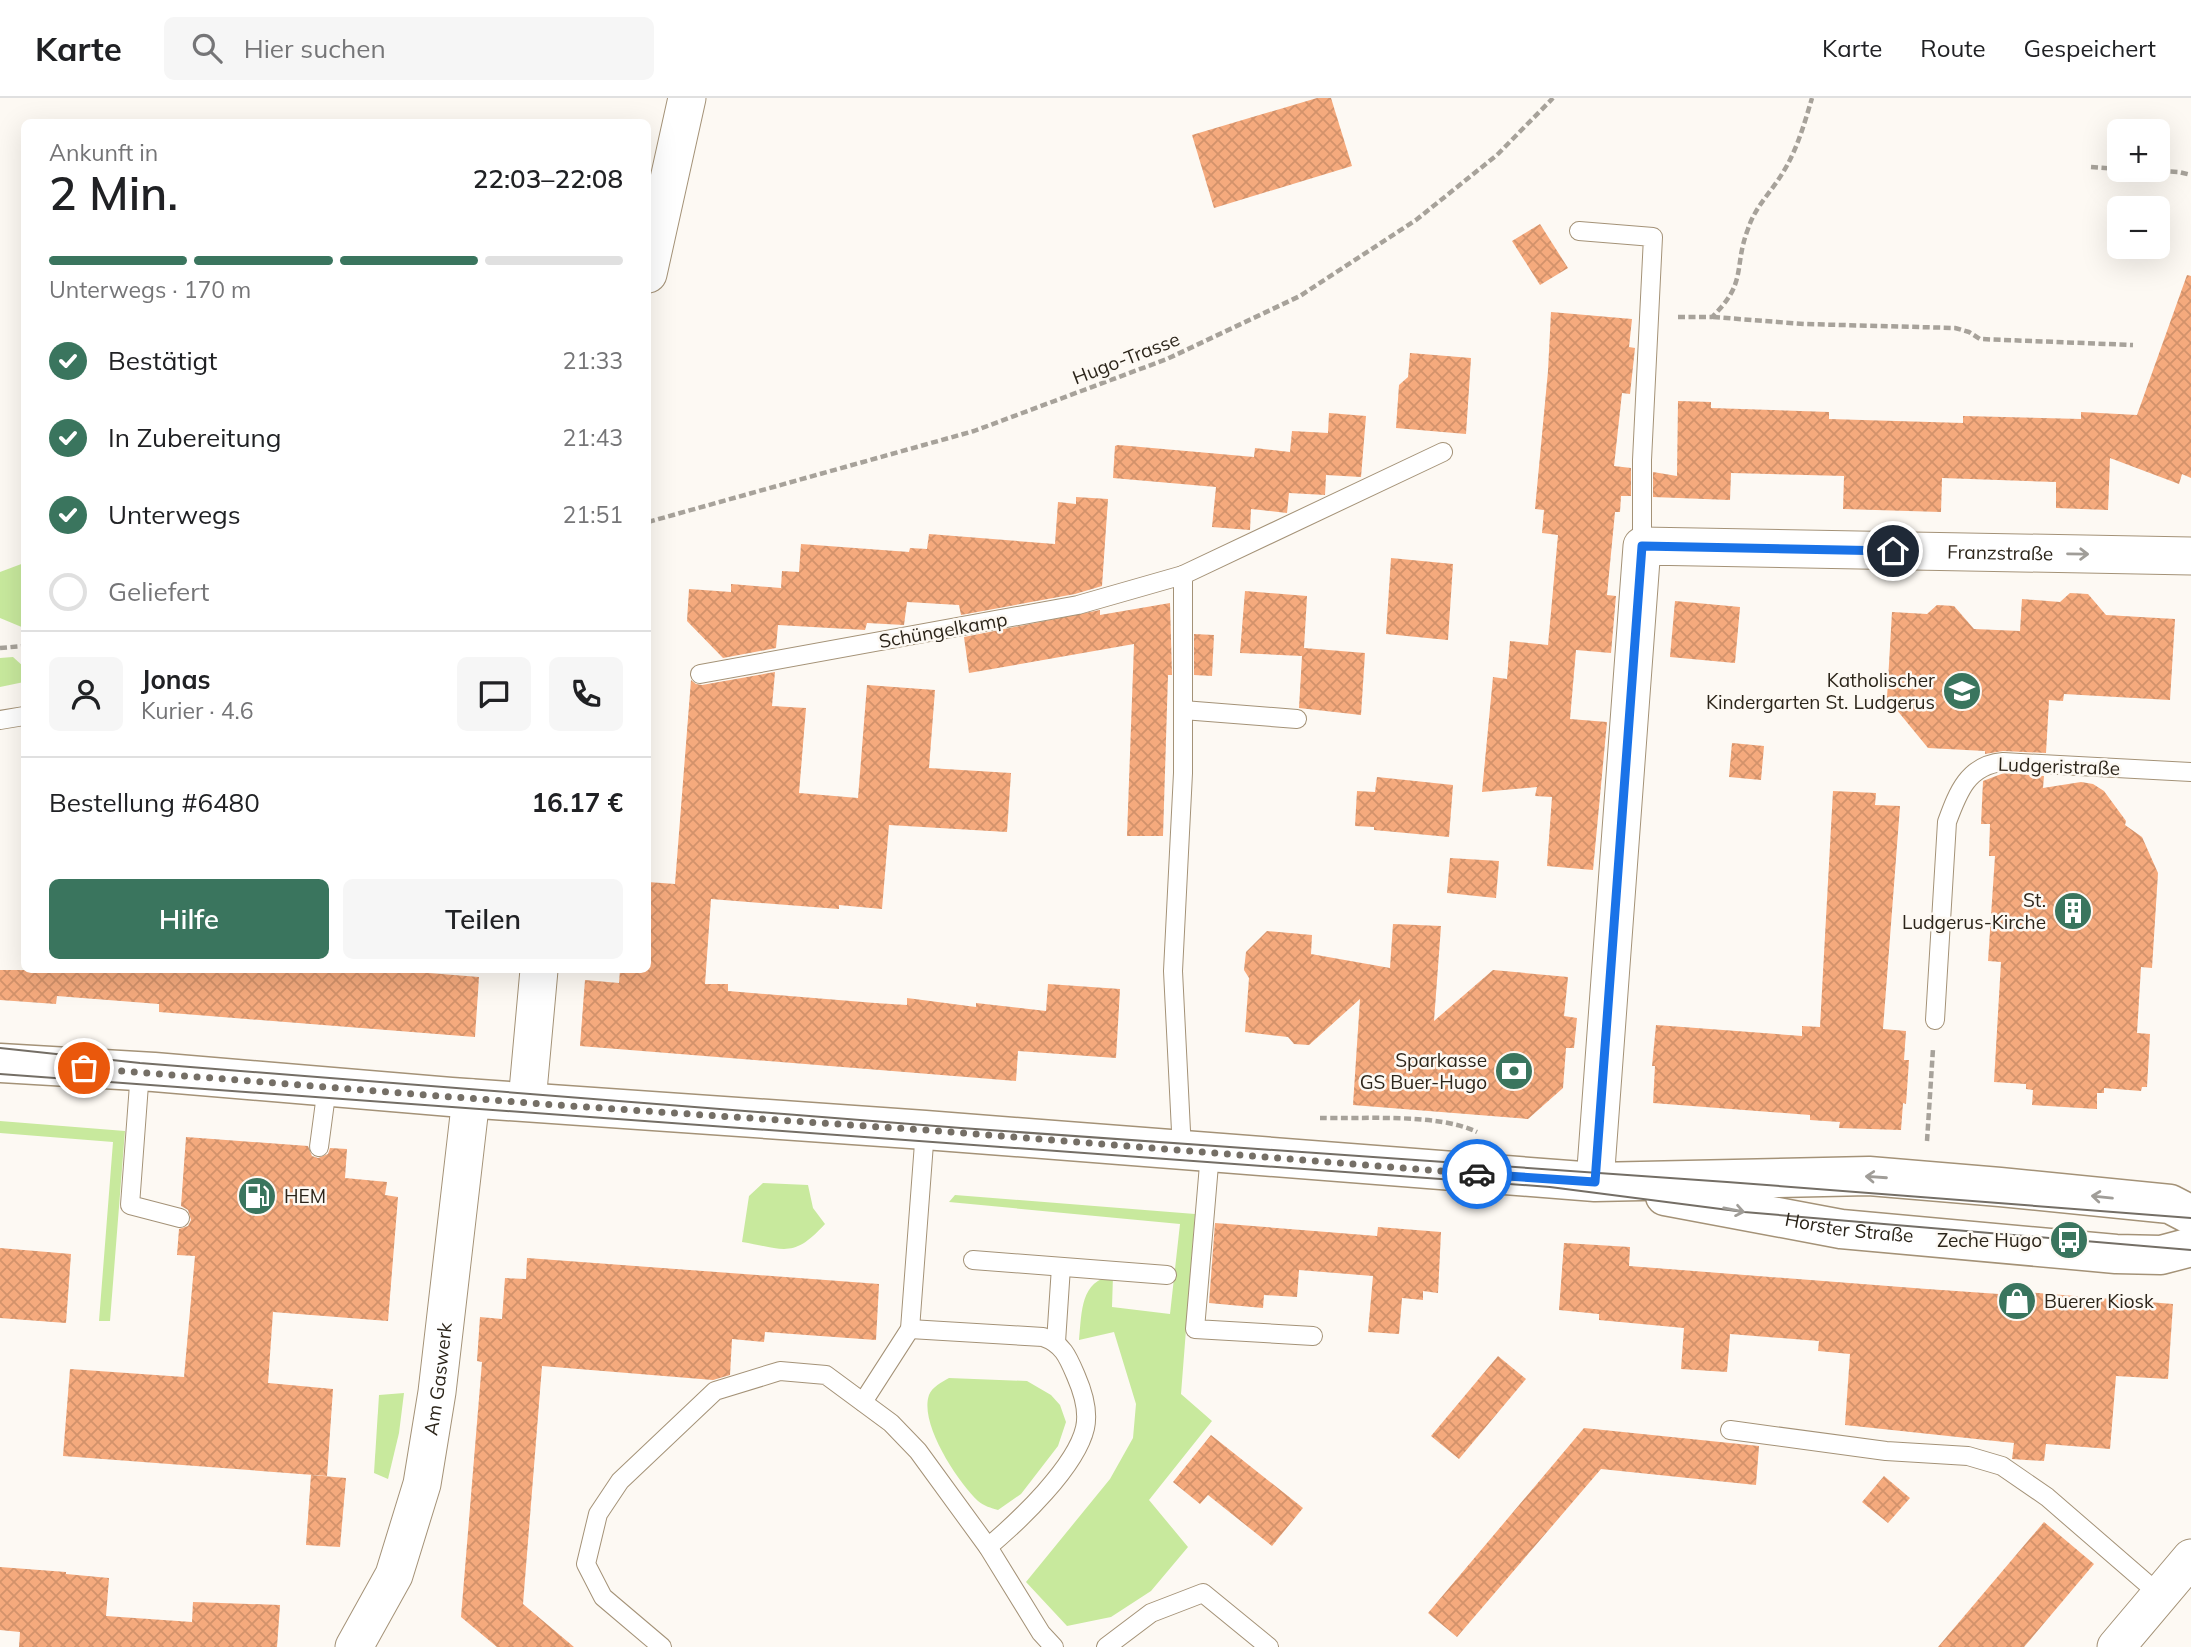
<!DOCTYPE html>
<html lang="de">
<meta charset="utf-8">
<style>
:root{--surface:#fff;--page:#f6f6f6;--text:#202124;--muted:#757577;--line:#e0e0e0;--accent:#3a755e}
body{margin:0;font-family:Mulish,sans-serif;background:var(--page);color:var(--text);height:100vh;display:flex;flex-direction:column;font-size:26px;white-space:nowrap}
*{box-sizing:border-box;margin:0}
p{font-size:23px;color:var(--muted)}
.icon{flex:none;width:38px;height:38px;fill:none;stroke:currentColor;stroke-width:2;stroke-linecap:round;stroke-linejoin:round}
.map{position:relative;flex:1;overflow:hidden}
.panel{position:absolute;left:21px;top:21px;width:630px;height:854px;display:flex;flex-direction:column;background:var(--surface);border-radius:10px;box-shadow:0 7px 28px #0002}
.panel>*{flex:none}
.buttons{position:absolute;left:2107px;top:21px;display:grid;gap:14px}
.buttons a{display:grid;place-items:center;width:63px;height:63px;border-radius:10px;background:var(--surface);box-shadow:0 7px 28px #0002;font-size:35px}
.pin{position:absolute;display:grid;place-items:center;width:60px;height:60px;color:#fff;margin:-30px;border:4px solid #fff;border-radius:50%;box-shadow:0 2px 7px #0007}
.courier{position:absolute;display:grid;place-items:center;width:70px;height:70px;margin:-35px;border:5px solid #1a73e8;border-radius:50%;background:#fff;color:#222;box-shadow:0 2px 9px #0007}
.summary em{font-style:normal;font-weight:600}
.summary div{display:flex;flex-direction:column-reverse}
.summary{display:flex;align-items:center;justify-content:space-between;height:119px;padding:0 28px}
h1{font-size:46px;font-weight:600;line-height:52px}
.bar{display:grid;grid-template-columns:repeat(4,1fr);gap:10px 7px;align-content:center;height:84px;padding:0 28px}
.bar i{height:9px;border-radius:5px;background:var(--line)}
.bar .on{background:var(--accent)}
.bar p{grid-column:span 4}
.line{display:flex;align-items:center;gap:18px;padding:0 28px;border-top:2px solid var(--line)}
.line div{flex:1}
.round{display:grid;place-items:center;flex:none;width:74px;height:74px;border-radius:10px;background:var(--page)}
ol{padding:0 28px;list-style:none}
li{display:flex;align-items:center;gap:21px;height:77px}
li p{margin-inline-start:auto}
li .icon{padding:7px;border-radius:50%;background:var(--accent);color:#fff;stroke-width:4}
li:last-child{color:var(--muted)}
li i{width:38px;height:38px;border:4px solid var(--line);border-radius:50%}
.primary-button{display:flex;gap:14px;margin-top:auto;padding:14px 28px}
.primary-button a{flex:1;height:80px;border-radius:10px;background:var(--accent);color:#fff;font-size:28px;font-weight:600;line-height:80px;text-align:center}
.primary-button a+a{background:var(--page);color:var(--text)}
header{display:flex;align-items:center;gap:42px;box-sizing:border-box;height:98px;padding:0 35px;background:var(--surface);border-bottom:2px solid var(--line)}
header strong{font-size:33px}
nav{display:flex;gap:38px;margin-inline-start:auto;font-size:24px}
.search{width:490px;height:63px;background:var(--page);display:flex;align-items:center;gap:18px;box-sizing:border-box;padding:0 24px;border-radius:10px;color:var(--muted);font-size:26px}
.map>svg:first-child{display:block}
.green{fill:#c8e99d}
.building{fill:url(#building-cross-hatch)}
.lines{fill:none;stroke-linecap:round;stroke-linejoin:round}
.lane-casing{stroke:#a49277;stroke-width:20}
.street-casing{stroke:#a49277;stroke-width:39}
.secondary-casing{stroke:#a49277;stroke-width:41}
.path{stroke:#a7a29a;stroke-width:4.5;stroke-dasharray:7 3.5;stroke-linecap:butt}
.lane{stroke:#fff;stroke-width:18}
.street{stroke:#fff;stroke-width:37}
.secondary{stroke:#fff;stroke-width:38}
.tram{stroke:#746e65;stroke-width:2}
.oneway{stroke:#a09d98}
.done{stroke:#756f66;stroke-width:7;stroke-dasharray:0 12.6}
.route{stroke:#1a73e8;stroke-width:9}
.labels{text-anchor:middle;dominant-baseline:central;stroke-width:5;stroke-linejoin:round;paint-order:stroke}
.street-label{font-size:19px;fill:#2c251a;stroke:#fdf9f3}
.poi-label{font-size:19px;fill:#2c251a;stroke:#fdf9f3;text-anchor:end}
</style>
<header>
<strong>Karte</strong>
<div class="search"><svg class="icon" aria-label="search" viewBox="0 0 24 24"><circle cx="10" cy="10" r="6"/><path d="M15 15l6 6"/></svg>Hier suchen</div>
<nav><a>Karte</a><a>Route</a><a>Gespeichert</a></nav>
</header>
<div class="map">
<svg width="2191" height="1549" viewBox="0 0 2191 1549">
<defs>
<pattern id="building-cross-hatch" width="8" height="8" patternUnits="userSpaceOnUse" patternTransform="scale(1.75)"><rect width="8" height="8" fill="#f5aa7d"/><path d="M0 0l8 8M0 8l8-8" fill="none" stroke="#d2926b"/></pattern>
</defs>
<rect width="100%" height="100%" fill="#fdf9f3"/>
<!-- green -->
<g class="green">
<polygon points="24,465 24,530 0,520 0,474"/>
<polygon points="13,559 24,569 24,584 0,589 0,560"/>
<polygon points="0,1023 125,1033 110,1223 99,1223 113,1044 0,1035"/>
<path d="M763,1085L808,1087L813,1110L825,1126C793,1161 785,1151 742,1144L749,1098Z"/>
<path d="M955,1097L1195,1116L1181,1296L1212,1323L1149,1402L1188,1449L1151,1493L1111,1519L1067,1528L1026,1484L1110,1381L1133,1340L1136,1306L1114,1234L1079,1242C1082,1214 1080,1182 1113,1178L1112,1209L1170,1216L1180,1126L949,1104Z"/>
<path d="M949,1280L1027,1283L1051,1297L1060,1307L1066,1324L1058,1348L1021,1396L998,1412C991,1410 984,1408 978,1403C958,1384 919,1326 929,1297C932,1289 942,1284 949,1280Z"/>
<polygon points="404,1295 399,1335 388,1381 374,1375 379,1297"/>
</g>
<!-- building -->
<g class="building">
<polygon points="1317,0 1331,0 1352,68 1214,110 1192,37"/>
<polygon points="1540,126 1568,170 1540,187 1512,143"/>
<polygon points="2187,177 2191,178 2191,380 2182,376 2179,386 2110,360 2108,412 2056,410 2056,384 1942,380 1941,414 1843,411 1844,378 1731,375 1730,402 1653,399 1653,374 1677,378 1678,303 1711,304 1711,310 1829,314 1829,321 1963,325 1963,318 2081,321 2081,314 2137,317"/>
<polygon points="1551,214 1632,221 1629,249 1635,250 1630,296 1622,295 1614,368 1631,370 1631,398 1621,398 1620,414 1615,414 1607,497 1616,498 1611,555 1576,552 1570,621 1607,624 1593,772 1547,768 1552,699 1535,698 1537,689 1482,694 1493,579 1507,581 1510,543 1548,547 1558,437 1542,435 1544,412 1535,411 1548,273"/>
<polygon points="1410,255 1471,260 1466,336 1396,330 1399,287 1408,279"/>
<polygon points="1329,315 1366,318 1361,379 1326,377 1325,397 1289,395 1287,415 1251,411 1250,432 1212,429 1216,389 1113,380 1115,348 1118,347 1254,359 1255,350 1290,354 1292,333 1328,335"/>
<polygon points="1076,399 1108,401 1102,488 1075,496 961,517 959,507 907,504 904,527 867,525 865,532 778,527 776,550 723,560 687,523 689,491 731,494 731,486 781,490 782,473 799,474 801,446 909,454 910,450 927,451 929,436 1055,446 1058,404 1076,406"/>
<polygon points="1391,460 1453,466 1448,542 1386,536"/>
<polygon points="1245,493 1307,498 1304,550 1365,555 1361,617 1299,610 1302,558 1240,555"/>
<polygon points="2070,495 2088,496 2106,517 2175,521 2170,602 2064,596 2063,603 2049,602 2046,655 2003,653 1985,656 1985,653 1928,650 1887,600 1892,514 1927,516 1937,507 1954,508 1974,531 2020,533 2022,501 2060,504"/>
<polygon points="1675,503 1740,509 1735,565 1670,559"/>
<polygon points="1170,505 1172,577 1168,577 1163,738 1127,738 1134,546 969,575 964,539 1100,512 1100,517"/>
<polygon points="1194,536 1214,537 1212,578 1194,577"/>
<polygon points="775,574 772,608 806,610 799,695 858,700 867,587 935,592 929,670 1011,675 1007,734 889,727 882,811 839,807 839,811 711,801 705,886 728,886 728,893 875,905 907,907 907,900 976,909 976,905 1046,913 1048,886 1120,891 1116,960 1018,953 1016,983 580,948 585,882 619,885 620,872 648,872 648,784 675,786 691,582 696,586 702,587"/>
<polygon points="1732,645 1764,648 1761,682 1729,679"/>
<polygon points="2004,675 2044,678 2043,690 2081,684 2093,686 2104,693 2126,723 2125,727 2142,739 2158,775 2152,870 2141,869 2137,935 2150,936 2147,989 2142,989 2141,993 2104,990 2104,995 2097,995 2097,1011 2032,1007 2033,992 2026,991 2026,986 1994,984 2001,864 1988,863 1995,758 1989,758 1990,726 1981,726 1983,683"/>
<polygon points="1377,679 1453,687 1449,739 1374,732 1374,729 1355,728 1357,693 1375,694"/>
<polygon points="1833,693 1876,695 1875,707 1900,708 1883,931 1906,933 1904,962 1909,962 1906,1006 1903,1005 1901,1032 1839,1030 1840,1024 1810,1022 1810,1017 1653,1005 1655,968 1652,968 1656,927 1802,938 1802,928 1820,929"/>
<polygon points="1450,760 1499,763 1496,800 1447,795"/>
<polygon points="1393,826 1441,828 1434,923 1493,872 1568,879 1564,918 1577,920 1574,950 1566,950 1563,990 1528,1021 1353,1007 1360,901 1309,947 1294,946 1288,939 1245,934 1249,880 1244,872 1246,854 1267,833 1312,837 1311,856 1390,870"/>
<polygon points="0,872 391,872 479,879 475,939 159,914 159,906 57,898 56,906 0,902"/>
<polygon points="186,1039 308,1048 312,1058 318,1060 328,1056 330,1050 347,1051 345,1080 387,1084 385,1097 398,1099 388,1223 273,1214 268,1285 333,1291 327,1378 63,1358 70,1271 184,1279 195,1158 177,1157 179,1131 188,1128 191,1122 188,1112 181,1108"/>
<polygon points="1215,1125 1377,1138 1378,1129 1441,1134 1438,1195 1423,1193 1423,1202 1402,1200 1399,1236 1368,1234 1373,1178 1299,1172 1297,1199 1264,1197 1263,1210 1209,1205"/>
<polygon points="1564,1145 1630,1149 1629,1168 1927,1191 1999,1196 2000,1192 2173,1206 2168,1281 2116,1278 2110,1351 2046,1346 2044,1363 2012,1361 2014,1345 1845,1327 1850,1256 1818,1253 1819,1243 1730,1236 1727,1274 1681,1271 1684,1230 1599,1222 1599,1216 1559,1212"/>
<polygon points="0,1150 71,1156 66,1225 0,1220"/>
<polygon points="527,1160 879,1186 876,1242 765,1234 764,1244 732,1241 730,1277 713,1282 542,1268 523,1506 574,1549 497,1549 461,1519 482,1264 477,1263 480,1219 502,1221 505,1180 526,1181"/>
<polygon points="1498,1258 1526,1281 1459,1361 1431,1338"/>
<polygon points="1584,1330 1759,1348 1756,1387 1601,1371 1457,1539 1428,1515"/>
<polygon points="1211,1337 1303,1410 1272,1448 1208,1397 1200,1406 1173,1384"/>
<polygon points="311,1377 346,1380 340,1449 306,1447"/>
<polygon points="1884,1378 1910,1400 1888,1425 1862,1404"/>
<polygon points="2044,1424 2094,1466 2024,1549 1938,1549"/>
<polygon points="0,1469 66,1474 66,1476 109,1480 106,1518 192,1524 193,1504 280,1507 277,1549 19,1549 20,1534 0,1532"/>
</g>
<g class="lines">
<defs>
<g id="lane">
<polyline points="1579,133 1653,139 1642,362 1642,448"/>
<polyline points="700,576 1078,507 1183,477"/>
<polyline points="1183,612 1297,621"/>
<polyline points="0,622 24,618"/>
<path d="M1935,922L1947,724C1958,694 1968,667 2003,664L2191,674"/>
<polyline points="140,973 130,1107 180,1120"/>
<polyline points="319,1049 327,989"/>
<polyline points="1182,1053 1173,873 1183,675 1183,477 1443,354"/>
<polyline points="1210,1055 1195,1231 1313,1238"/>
<polyline points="973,1162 1167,1177"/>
<path d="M910,1231L1043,1239C1063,1246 1068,1259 1076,1278C1083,1294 1089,1312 1085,1330C1076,1369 1019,1423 988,1449"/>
<polyline points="1056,1244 1061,1169"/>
<polyline points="863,1304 910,1231 925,1032"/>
<polyline points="1730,1332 1886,1353 1968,1358 2002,1368 2047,1399 2159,1496"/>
<polyline points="662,1549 603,1499 586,1466 598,1416 620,1383 715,1293 780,1273 826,1277 891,1325 918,1353 988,1449 1041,1535 1054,1549"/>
<polyline points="1106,1549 1151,1515 1203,1495 1269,1549"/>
</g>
<g id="street">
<polyline points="648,176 687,0"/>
<polyline points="527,1004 539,872"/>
<path id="s1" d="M1595,1084L1642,448L2191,458"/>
<path id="s2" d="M354,1549L394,1477L422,1386L437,1294L471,1000"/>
<polyline points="2116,1549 2191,1460"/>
</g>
<g id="secondary">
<polyline points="0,965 154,974 451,999 925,1032 1595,1084 1869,1078 2000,1089 2170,1106 2191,1117"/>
<path id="s3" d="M1665,1098L1841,1131L2116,1156L2161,1157L2191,1149"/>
</g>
</defs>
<!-- lane casing -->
<use href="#lane" class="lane-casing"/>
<!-- street casing -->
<use href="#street" class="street-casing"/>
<!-- secondary casing -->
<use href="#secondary" class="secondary-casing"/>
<!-- path -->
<g class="path">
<polyline points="2091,69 2119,71"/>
<polyline points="2139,72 2179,74 2191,77"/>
<path d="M1678,219H1712C1748,184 1733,170 1748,131C1755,109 1771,94 1782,76C1797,52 1804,27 1812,0"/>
<polyline points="1713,219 1804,226 1955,230 1969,234 1980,241 2133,247"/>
<polyline points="648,424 974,333 1167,261 1300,198 1416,122 1497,57 1553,0"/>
<polyline points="0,550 24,548"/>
<path d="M1320,1020C1365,1021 1438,1015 1477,1034"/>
<polyline points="1927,1043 1933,951"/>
</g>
<!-- lane -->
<use href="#lane" class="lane"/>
<!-- street -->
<use href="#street" class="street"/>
<!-- secondary -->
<use href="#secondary" class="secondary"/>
<!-- tram -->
<g class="tram">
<polyline points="0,950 140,965 961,1030 1727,1084 2191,1120"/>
<polyline points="0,976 1550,1089 1744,1114 2191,1152"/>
</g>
</g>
<!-- one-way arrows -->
<defs><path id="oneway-shaft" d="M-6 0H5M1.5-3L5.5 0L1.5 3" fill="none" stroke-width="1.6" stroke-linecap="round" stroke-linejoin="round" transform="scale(1.75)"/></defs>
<g class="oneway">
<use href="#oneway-shaft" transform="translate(2078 456) rotate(1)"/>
<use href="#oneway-shaft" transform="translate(1876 1079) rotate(-176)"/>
<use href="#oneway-shaft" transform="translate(2102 1099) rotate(-174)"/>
<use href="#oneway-shaft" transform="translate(1734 1112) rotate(11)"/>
</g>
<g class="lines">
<!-- done -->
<polyline class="done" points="84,970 542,1006 925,1032 1477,1076"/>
<!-- route -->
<polyline class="route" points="1477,1076 1595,1084 1642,448 1893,453"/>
</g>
<!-- icons -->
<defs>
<symbol id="school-disc" viewBox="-11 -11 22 22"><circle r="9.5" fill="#3a755e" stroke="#fdf9f3"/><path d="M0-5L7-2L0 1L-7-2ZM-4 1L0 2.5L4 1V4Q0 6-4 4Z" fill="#fff"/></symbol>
<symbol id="building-disc" viewBox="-11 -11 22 22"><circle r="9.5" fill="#3a755e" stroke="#fdf9f3"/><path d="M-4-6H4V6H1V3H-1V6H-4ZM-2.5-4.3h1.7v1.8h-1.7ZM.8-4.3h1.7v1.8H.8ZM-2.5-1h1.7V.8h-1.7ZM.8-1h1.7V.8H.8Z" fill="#fff"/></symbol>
<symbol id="bank-disc" viewBox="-11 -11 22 22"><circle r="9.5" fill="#3a755e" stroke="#fdf9f3"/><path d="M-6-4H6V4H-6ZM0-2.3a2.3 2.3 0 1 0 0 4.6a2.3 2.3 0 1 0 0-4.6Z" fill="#fff"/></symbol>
<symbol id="fuel-disc" viewBox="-11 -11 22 22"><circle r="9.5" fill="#3a755e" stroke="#fdf9f3"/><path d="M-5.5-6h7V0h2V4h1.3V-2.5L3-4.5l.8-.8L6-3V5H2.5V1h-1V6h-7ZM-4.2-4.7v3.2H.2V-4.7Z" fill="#fff"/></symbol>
<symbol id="bus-disc" viewBox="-11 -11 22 22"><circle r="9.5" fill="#3a755e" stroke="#fdf9f3"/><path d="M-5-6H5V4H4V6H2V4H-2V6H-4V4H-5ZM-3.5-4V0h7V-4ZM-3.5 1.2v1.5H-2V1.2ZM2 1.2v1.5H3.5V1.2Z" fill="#fff"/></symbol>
<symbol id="shop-disc" viewBox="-11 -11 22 22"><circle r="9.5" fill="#3a755e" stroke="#fdf9f3"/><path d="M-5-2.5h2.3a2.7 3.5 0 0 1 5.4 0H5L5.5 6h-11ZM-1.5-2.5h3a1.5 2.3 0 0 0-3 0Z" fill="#fff"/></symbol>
</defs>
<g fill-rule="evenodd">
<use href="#school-disc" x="1940" y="571" width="44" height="44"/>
<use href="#building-disc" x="2051" y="791" width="44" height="44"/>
<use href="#bank-disc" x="1492" y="951" width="44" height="44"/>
<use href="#fuel-disc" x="235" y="1076" width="44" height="44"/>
<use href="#bus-disc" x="2047" y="1120" width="44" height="44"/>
<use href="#shop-disc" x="1995" y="1181" width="44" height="44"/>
</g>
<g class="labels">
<!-- street labels -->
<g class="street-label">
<text transform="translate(1126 260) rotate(-21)">Hugo-Trasse</text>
<text stroke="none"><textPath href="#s1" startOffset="996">Franzstraße</textPath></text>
<text transform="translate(943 532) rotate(-10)">Schüngelkamp</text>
<text transform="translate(2059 668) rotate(2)">Ludgeristraße</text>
<text stroke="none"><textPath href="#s3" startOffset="187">Horster Straße</textPath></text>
<text stroke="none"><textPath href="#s2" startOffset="284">Am Gaswerk</textPath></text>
</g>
<!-- poi labels -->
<g class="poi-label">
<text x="1935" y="582">Katholischer<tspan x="1935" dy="22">Kindergarten St. Ludgerus</tspan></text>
<text x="2046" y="802">St.<tspan x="2046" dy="22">Ludgerus-Kirche</tspan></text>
<text x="1487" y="962">Sparkasse<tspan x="1487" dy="22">GS Buer-Hugo</tspan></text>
<text x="284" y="1098" text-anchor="start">HEM</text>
<text x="2042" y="1142">Zeche Hugo</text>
<text x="2044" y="1203" text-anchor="start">Buerer Kiosk</text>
</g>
</g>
</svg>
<div class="buttons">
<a>+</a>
<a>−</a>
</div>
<div class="pin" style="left:84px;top:970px;background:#ea580c"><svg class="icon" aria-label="bag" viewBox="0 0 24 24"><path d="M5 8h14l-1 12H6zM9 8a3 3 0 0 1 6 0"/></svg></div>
<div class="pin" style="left:1893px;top:453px;background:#1f2937"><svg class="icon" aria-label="home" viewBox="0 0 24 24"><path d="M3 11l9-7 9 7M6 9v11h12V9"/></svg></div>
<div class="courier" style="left:1477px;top:1076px"><svg class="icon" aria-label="car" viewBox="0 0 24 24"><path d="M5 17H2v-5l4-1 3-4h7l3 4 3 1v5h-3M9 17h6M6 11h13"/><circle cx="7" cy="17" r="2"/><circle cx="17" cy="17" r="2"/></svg></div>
<section class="panel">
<div class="summary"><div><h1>2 Min.</h1><p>Ankunft in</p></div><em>22:03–22:08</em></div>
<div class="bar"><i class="on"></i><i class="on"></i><i class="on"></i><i></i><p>Unterwegs · 170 m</p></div>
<ol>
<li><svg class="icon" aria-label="check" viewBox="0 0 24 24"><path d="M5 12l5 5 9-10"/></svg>Bestätigt<p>21:33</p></li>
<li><svg class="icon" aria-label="check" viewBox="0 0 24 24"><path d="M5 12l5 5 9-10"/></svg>In Zubereitung<p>21:43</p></li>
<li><svg class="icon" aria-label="check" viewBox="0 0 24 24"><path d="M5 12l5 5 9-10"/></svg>Unterwegs<p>21:51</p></li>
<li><i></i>Geliefert</li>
</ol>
<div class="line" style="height:126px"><a class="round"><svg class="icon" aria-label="person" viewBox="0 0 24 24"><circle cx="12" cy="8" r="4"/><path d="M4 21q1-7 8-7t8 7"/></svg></a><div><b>Jonas</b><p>Kurier · 4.6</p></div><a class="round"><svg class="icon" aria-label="chat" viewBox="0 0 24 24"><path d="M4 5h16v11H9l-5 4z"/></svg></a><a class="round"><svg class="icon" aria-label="phone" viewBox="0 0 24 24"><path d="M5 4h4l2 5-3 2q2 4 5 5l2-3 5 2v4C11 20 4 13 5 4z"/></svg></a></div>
<div class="line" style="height:91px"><div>Bestellung #6480</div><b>16.17 €</b></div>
<div class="primary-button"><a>Hilfe</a><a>Teilen</a></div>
</section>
</div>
